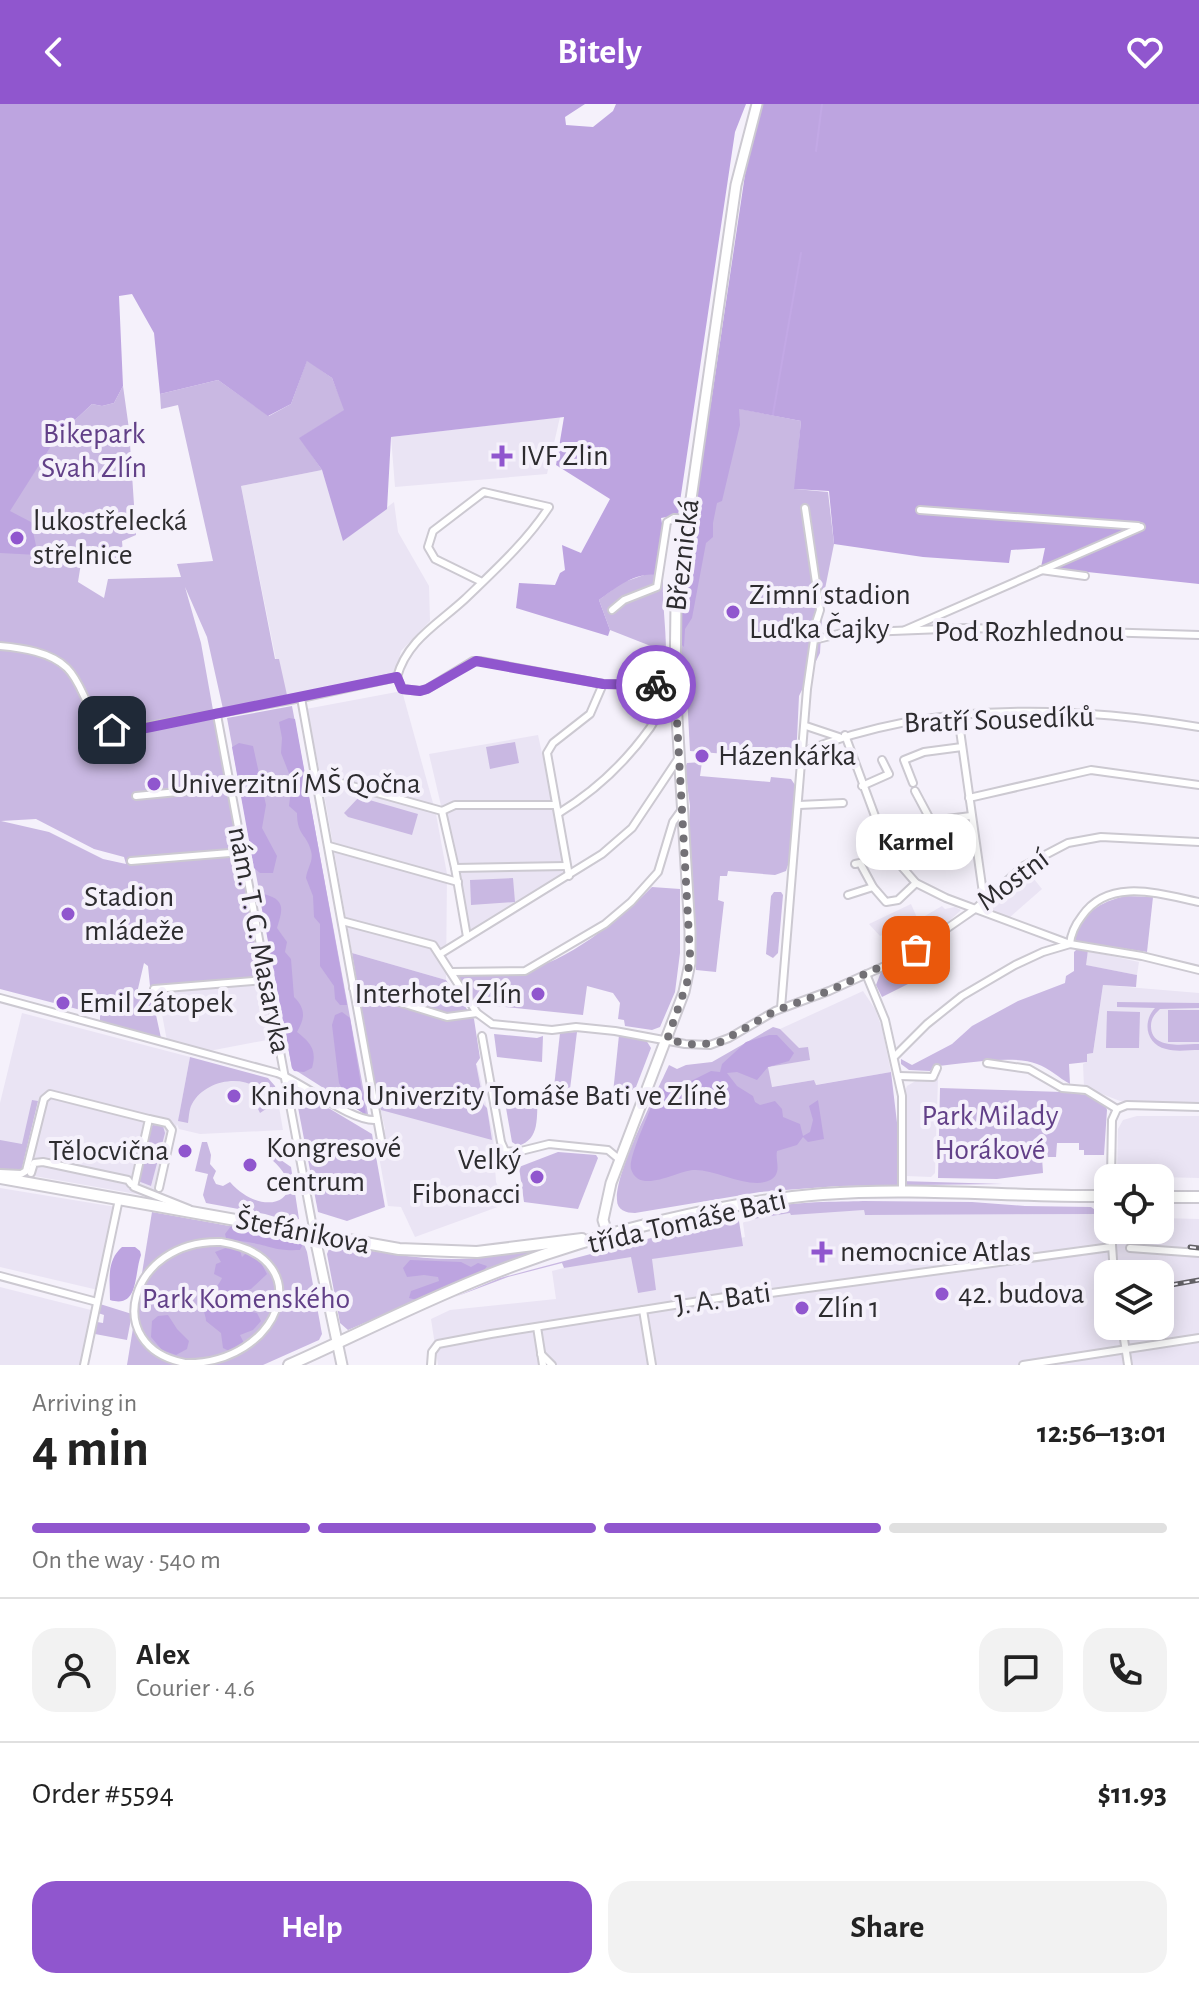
<!DOCTYPE html>
<meta charset="utf-8">
<style>
:root{--surface:#fff;--page:#f2f2f2;--text:#222;--muted:#767676;--line:#e0e0e0;--accent:#9056ce}
body{margin:0;font-family:"Alegreya Sans",sans-serif;background:var(--page);color:var(--text);height:100vh;display:flex;flex-direction:column;font-size:30px;white-space:nowrap}
*{box-sizing:border-box;margin:0}
p{font-size:26px;color:var(--muted)}
.icon{flex:none;width:44px;height:44px;fill:none;stroke:currentColor;stroke-width:2;stroke-linecap:round;stroke-linejoin:round}
.map{position:relative;height:1261px;overflow:hidden}
.side{display:flex;flex-direction:column;background:var(--surface);flex:1}
.side>*{flex:none}
.fabs{position:absolute;left:1094px;top:1060px;display:grid;gap:16px}
.fabs a{display:grid;place-items:center;width:80px;height:80px;border-radius:16px;background:var(--surface);box-shadow:0 4px 20px #0003;font-size:40px}
.pin{position:absolute;display:grid;place-items:center;width:68px;height:68px;color:#fff;margin:-34px;border-radius:16px;box-shadow:0 4px 12px #0006}
.courier{position:absolute;display:grid;place-items:center;width:80px;height:80px;margin:-40px;border:6px solid #9056ce;border-radius:50%;background:#fff;color:#222;box-shadow:0 2px 10px #0007}
.bubble{position:absolute;height:56px;border-radius:24px;background:var(--surface);box-shadow:0 4px 20px #0003;font-size:26px;font-weight:600;line-height:56px;text-align:center}
.head em{font-style:normal;font-weight:600}
.head div{display:flex;flex-direction:column-reverse}
.head{display:flex;align-items:center;justify-content:space-between;height:136px;padding:0 32px}
h1{font-size:52px;font-weight:600;line-height:60px}
.bar{display:grid;grid-template-columns:repeat(4,1fr);gap:12px 8px;align-content:center;height:96px;padding:0 32px}
.bar i{height:10px;border-radius:6px;background:var(--line)}
.bar .active{background:var(--accent)}
.bar p{grid-column:span 4}
.line{display:flex;align-items:center;gap:20px;padding:0 32px;border-top:2px solid var(--line)}
.line div{flex:1}
.round{display:grid;place-items:center;flex:none;width:84px;height:84px;border-radius:24px;background:var(--page)}
.button{display:flex;gap:16px;margin-top:auto;padding:16px 32px}
.button a{flex:1;height:92px;border-radius:24px;background:var(--accent);color:#fff;font-size:32px;font-weight:600;line-height:92px;text-align:center}
.button a+a{background:var(--page);color:var(--text)}
header{display:flex;justify-content:space-between;align-items:center;height:104px;padding:0 32px;background:var(--accent);color:#fff;font-size:36px;font-weight:600}
.map>svg:first-child{display:block}
.built{fill:#eae4f4;fill-rule:evenodd}
.green{fill:#c9b8e2;fill-rule:evenodd}
.forest{fill:#bda4e0}
.lines{fill:none;stroke-linecap:round;stroke-linejoin:round}
.stream{stroke:#c2a8e5;stroke-width:2}
.street-casing{stroke:#ccc9d1;stroke-width:10}
.secondary-casing{stroke:#ccc9d1;stroke-width:13}
.primary-casing{stroke:#ccc9d1;stroke-width:14}
.street{stroke:#fff;stroke-width:6}
.secondary{stroke:#fff;stroke-width:9}
.primary{stroke:#fff;stroke-width:10}
.rail-casing{stroke:#636166;stroke-width:5}
.rail{stroke:#f5f1fb;stroke-width:2;stroke-dasharray:6;stroke-linecap:butt}
.done{stroke:#737176;stroke-width:8;stroke-dasharray:0 14.4}
.route{stroke:#9056ce;stroke-width:10}
.poi-dot{fill:#9056ce;stroke:#f5f1fb;stroke-width:3}
.labels{text-anchor:middle;dominant-baseline:central;stroke-width:8;stroke-linejoin:round;paint-order:stroke}
.park-label{font-size:30px;fill:#624088;stroke:#f5f1fb}
.poi-label{font-size:30px;fill:#2d2c2f;stroke:#f5f1fb;text-anchor:start}
.street-label{font-size:30px;fill:#2d2c2f;stroke:#f5f1fb}
</style>
<header><svg class="icon" aria-label="back" viewBox="0 0 24 24"><path d="M15 5l-7 7 7 7"/></svg>Bitely<svg class="icon" aria-label="heart" viewBox="0 0 24 24"><path d="M12 20l-8-8c-3-5 5-10 8-4 3-6 11-1 8 4z"/></svg></header>
<div class="map">
<svg width="1199" height="1261" viewBox="0 0 1199 1261">
<rect width="100%" height="100%" fill="#f5f1fb"/>
<!-- built -->
<g class="built">
<polygon points="560,313 547,370 395,383 391,333"/>
<polygon points="322,366 344,436 394,398 398,428 429,482 430,517 401,547 395,570 287,591 276,556 241,382"/>
<polygon points="402,587 436,710 447,770 446,876 352,849 322,678 306,605"/>
<polygon points="538,631 560,731 563,771 474,826 470,826 429,650"/>
<polygon points="1026,765 1042,785 1009,814 986,805 989,795"/>
<polygon points="911,800 918,816 942,802 945,805 955,803 961,806 949,817 910,840 906,835 899,838 893,827 880,832 869,820"/>
<polygon points="1088,847 1139,858 1137,871 1085,861"/>
<polygon points="254,881 261,881 264,886 272,935 209,947 167,937 158,889"/>
<polygon points="1103,881 1199,889 1199,999 1120,997 1084,983 1083,960 1087,958 1087,950 1093,949"/>
<polygon points="863,887 875,905 882,924 891,968 815,981 814,976 771,983 768,963 807,956 780,925"/>
<polygon points="22,909 190,953 179,1012 219,969 270,981 278,997 283,1026 200,1030 179,1025 177,1020 159,1094 0,1066 0,999"/>
<polygon points="370,958 477,961 493,1031 496,1078 506,1100 415,1133 401,1103 388,1102 376,1036 385,1025"/>
<polygon points="921,974 938,975 935,1069 931,1073 906,1072 903,993 907,982"/>
<polygon points="1137,1012 1199,1012 1199,1074 1117,1072 1118,1025 1123,1016"/>
<polygon points="0,1084 116,1103 98,1186 0,1163"/>
<path d="M864,1106L865,1111L1101,1110L1108,1111V1126H1160V1114L1199,1115V1261H438L431,1215L450,1206L556,1195L552,1167L639,1145L651,1155L745,1133L743,1119L746,1115L791,1109ZM1108,1170H1160V1222H1108Z"/>
<polygon points="0,1183 91,1206 81,1261 0,1261"/>
</g>
<!-- green -->
<g class="green">
<path d="M307,256L332,274L345,306L300,334L322,366L241,382L275,555H279L287,591L223,605L207,533L185,483L201,539L261,874L150,882L148,862L144,859L137,889L151,888L161,934L100,918V911L0,885V420L57,333L92,300L102,302L114,299L123,282L129,325L136,431L122,437L124,461L81,459L78,478L104,494L108,475L181,473L177,460L213,457L178,301L161,305L160,290L218,276L269,312L291,300ZM36,715L94,745L124,753L126,760L103,755L49,728L1,717Z"/>
<polygon points="711,299 801,317 795,385 828,388 834,440 823,495 820,549 799,592 796,656 690,647 687,592 678,573 681,500"/>
<path d="M650,469L663,473C662,498 666,522 666,548L610,526L599,496L621,479Z"/>
<polygon points="292,602 368,1010 366,1011 292,964 227,614"/>
<polygon points="515,638 519,659 490,665 486,643"/>
<polygon points="702,658 700,672 770,678 771,673 791,675 795,681 790,755 786,767 775,771 728,767 727,772 720,772 718,796 724,798 716,868 696,866 688,736 690,702 685,664 687,659"/>
<polygon points="359,693 418,710 412,731 348,713 344,709"/>
<polygon points="513,774 515,798 471,801 470,776"/>
<path d="M652,783L680,785V849L675,888L660,923L652,926L625,922L624,916L618,915L620,899L613,889L587,882L583,911L475,900L453,866C476,866 500,868 522,866C565,861 622,813 652,783Z"/>
<polygon points="774,788 781,788 783,791 778,849 773,854 766,850 771,792"/>
<path d="M1126,792L1153,793L1147,848L1075,837C1078,810 1102,797 1126,792Z"/>
<path d="M1077,845L1088,846L1086,861L1137,871L1136,883L1103,881L1093,949L1087,950V958L1069,960L1070,980C1059,974 1049,964 1037,960C1013,950 962,960 936,962L930,967L909,966L901,960V955L912,961L952,940L972,922L1018,897L1065,879L1066,872L1074,867V848Z"/>
<polygon points="352,849 446,876 474,915 480,954 476,960 484,1001 487,1004 492,1036 381,1006 370,958"/>
<polygon points="905,857 914,877 882,893 876,881 881,868"/>
<path d="M1117,898L1199,899V904L1160,905C1155,910 1151,914 1151,922C1151,946 1183,940 1199,940V946C1189,946 1175,948 1166,945C1146,940 1142,918 1155,904L1117,903Z"/>
<rect x="1168" y="906" width="31" height="32"/>
<polygon points="1107,907 1140,908 1139,944 1106,944"/>
<path d="M773,923L780,925L799,944L808,943L810,956L768,963L772,983L814,976L816,981L891,968L898,1027L900,1077L1003,1080L839,1082L760,1088L635,1109C626,1109 617,1106 617,1096C615,1068 656,990 669,961L677,965L686,961L712,958Z"/>
<polygon points="577,928 570,985 554,983 560,929"/>
<polygon points="494,930 537,934 543,932 542,958 497,953"/>
<polygon points="619,931 646,936 651,944 636,983 627,990 613,989"/>
<path d="M190,953L268,974L275,982L278,997L260,1009L258,1005L268,995C252,968 207,973 192,1000C189,1005 189,1013 188,1019L178,1017Z"/>
<polygon points="940,984 1062,988 1088,991 1105,999 1107,1006 1104,1051 1084,1051 1084,1046 1079,1046 1079,1039 1057,1039 1056,1053 1042,1053 1043,1069 997,1075 938,1074"/>
<polygon points="300,987 372,1030 385,1103 347,1117 318,1108 296,993"/>
<path d="M503,987L538,991C536,1013 541,1035 518,1042L512,1038Z"/>
<polygon points="32,996 38,997 21,1068 0,1065 0,1036 22,1040"/>
<polygon points="153,1021 163,1022 165,1029 151,1082 138,1077 150,1024"/>
<path d="M202,1038H207L211,1051L210,1060L216,1067L213,1074L216,1080L223,1082L230,1078C267,1120 318,1090 266,1051L268,1047L291,1063L299,1115L289,1117L265,1110L206,1099L203,1091L208,1070L195,1067Z"/>
<polygon points="558,1048 596,1051 598,1054 578,1105 524,1098 519,1063"/>
<path d="M863,1097L972,1098L1025,1102L1091,1103L1101,1110L865,1111L864,1106L791,1111L790,1109L746,1116L745,1111C767,1097 835,1098 863,1097Z"/>
<polygon points="152,1108 302,1135 307,1148 322,1230 319,1236 263,1261 127,1261"/>
<polygon points="738,1111 743,1142 652,1155 656,1186 638,1189 631,1153 564,1164 562,1159 508,1173 455,1193 500,1174"/>
<path d="M337,1141C378,1148 418,1156 460,1155C486,1155 515,1147 539,1148L506,1158L348,1226L340,1219L327,1150L329,1145Z"/>
<polygon points="100,1200 132,1210 127,1236 95,1230 97,1218 103,1219 104,1211 98,1209"/>
</g>
<!-- forest -->
<g class="forest">
<path d="M0,0H585L565,13L566,21L593,23L613,7L616,0H746L735,28L678,411L661,414L663,425L658,471C636,467 615,484 599,496L610,526L608,532L516,504L519,479L555,481L560,469L565,466L562,441L581,449L610,395L556,361L564,313L391,333L387,405L343,437L322,366L299,334L344,306L332,274L307,257L291,300L268,312L218,276L160,290L154,229L132,190L119,192L123,282L114,299L102,302L92,300L57,333L10,407L31,418L38,451L0,449Z"/>
<polygon points="763,0 1199,0 1199,480 1041,463 1045,444 1011,446 1009,459 923,453 834,440 829,387 794,385 801,317 739,305 740,321 722,397 717,399 713,419 713,433 706,439 692,514 685,525 684,543 679,538 681,500 746,64"/>
<path d="M289,614L295,615L347,901H340L335,895L334,882L320,862V820L314,813L313,792L306,774C307,764 314,757 311,747C307,730 297,732 297,709L289,702L292,677L281,649L282,634L279,618Z"/>
<polygon points="239,639 253,642 266,701 262,724 277,752 273,769 260,769 254,764 232,643"/>
<path d="M264,790C287,796 282,807 277,824L287,838L285,848L291,855L294,893C306,905 305,914 297,928C311,939 317,946 312,964L304,968L294,967L292,964L260,795Z"/>
<polygon points="342,908 350,914 366,1011 343,996 345,990 339,979 332,921 335,911"/>
<path d="M769,931H777L794,949L789,957L768,963L757,976L737,968L727,969L737,982L753,992L755,998L760,1001L775,997L782,1005L783,1013L800,1020L803,1032L810,1028L813,1016L809,1002L818,996L824,1035L808,1038L803,1033L797,1041L777,1047C775,1056 782,1068 772,1075C753,1088 714,1064 693,1066C677,1067 639,1091 631,1065C628,1054 648,1013 652,1000L658,996L663,985L687,979L711,967L720,968L722,960L746,938Z"/>
<path d="M231,1122L298,1133L304,1138L300,1146C275,1147 274,1143 253,1139C244,1137 235,1137 226,1134L225,1130Z"/>
<path d="M122,1143H135L140,1147L141,1151C134,1170 139,1205 110,1196C110,1176 106,1157 122,1143Z"/>
<path d="M228,1143L240,1147L242,1153L246,1149L261,1159L267,1170L251,1185L239,1188L242,1206L257,1209L261,1217L253,1226L240,1231L245,1241L231,1248L223,1244L221,1229L206,1217C206,1212 203,1208 204,1203C204,1200 219,1181 222,1174L214,1170L216,1160L221,1158L215,1148Z"/>
<polygon points="410,1156 461,1158 471,1163 478,1159 487,1162 483,1168 417,1196 409,1194 411,1187 439,1177 438,1173 424,1171 407,1173 403,1164"/>
<polygon points="168,1211 177,1225 189,1237 187,1245 176,1251 162,1246 151,1233 152,1217 158,1212"/>
</g>
<g class="lines">
<!-- stream -->
<g class="stream">
<polyline points="816,47 822,0"/>
<polyline points="773,310 801,149"/>
</g>
<defs>
<g id="street">
<polyline points="805,404 820,506 814,525 815,535"/>
<polyline points="920,406 1138,422"/>
<polyline points="1041,466 1085,472"/>
<polyline points="612,506 624,496 657,483 667,418 674,414 687,415"/>
<polyline points="905,526 1141,423"/>
<path d="M0,542C22,544 51,548 67,564C87,584 86,619 117,628L301,594L397,573"/>
<path d="M397,573C407,536 438,520 465,495C495,466 526,438 549,403L484,388L433,427L428,443L435,455L482,478"/>
<polyline points="397,573 402,585 420,587 427,585 473,557 480,557 603,580 675,581"/>
<polyline points="301,594 381,1036"/>
<polyline points="217,611 314,1129"/>
<polyline points="958,612 984,796"/>
<polyline points="806,622 839,633"/>
<polyline points="845,631 882,731 896,756 916,779 946,794 1070,840"/>
<path d="M803,648C927,597 1069,601 1199,623"/>
<polyline points="317,675 323,674 442,707 455,764 467,833"/>
<polyline points="913,679 904,656 924,648 962,643"/>
<polyline points="862,682 889,670 882,656"/>
<polyline points="915,687 931,717 971,712"/>
<polyline points="136,692 230,683"/>
<polyline points="969,694 1091,666 1199,681"/>
<polyline points="799,701 843,699"/>
<polyline points="442,707 455,701 556,701"/>
<path d="M559,709C595,687 625,659 650,624C660,610 661,592 675,581"/>
<polyline points="329,742 458,778"/>
<polyline points="131,757 242,748"/>
<polyline points="855,760 860,759 873,783 886,798 898,796 916,779"/>
<polyline points="455,764 567,762"/>
<polyline points="569,772 547,649 553,639 590,610 603,580"/>
<polyline points="848,791 873,783"/>
<polyline points="342,817 433,841 477,909 492,920 552,926 576,923 615,927 685,940 710,941 729,934 775,907 829,887 907,852 975,805 1024,762 1068,739 1101,733 1199,738"/>
<path d="M1070,840C1071,829 1075,821 1082,812C1109,773 1160,790 1199,798"/>
<polyline points="440,850 602,750 632,724 680,652"/>
<polyline points="452,868 525,867 605,820 631,798 658,768 673,718 683,704"/>
<polyline points="866,870 885,916 902,992 902,1089"/>
<polyline points="353,884 447,913 477,909"/>
<polyline points="154,885 265,876"/>
<path d="M0,894L277,969C304,979 351,1018 376,1016"/>
<polyline points="781,904 807,585 814,536 842,529 968,524 1199,531"/>
<polyline points="482,932 501,1038 505,1047 517,1048 549,1040 608,1046 620,1056"/>
<polyline points="895,952 927,920 962,892 1015,861 1043,848 1070,840 1142,852 1199,866"/>
<polyline points="987,959 1029,965 1062,984 1086,986 1117,1005"/>
<polyline points="899,972 933,973 937,964"/>
<polyline points="1117,1005 1127,1001 1199,1003"/>
<polyline points="149,1015 167,1019 172,1026 159,1084"/>
<polyline points="0,1069 21,1070 26,1067 44,995 50,990 149,1015 134,1083 189,1105"/>
<polyline points="31,1069 34,1059 43,1058 128,1076 131,1080"/>
<polyline points="1111,1074 1112,1016 1117,1005"/>
<polyline points="1111,1126 1114,1170"/>
<path d="M221,1138C323,1154 278,1261 185,1259C100,1243 129,1135 221,1138Z"/>
<polyline points="1130,1144 1199,1149"/>
<polyline points="0,1172 97,1198"/>
<polyline points="643,1206 652,1261"/>
<polyline points="1122,1222 1128,1261"/>
<polyline points="537,1223 543,1261"/>
<polyline points="541,1250 552,1261"/>
<polyline points="84,1261 119,1095"/>
<polyline points="431,1261 432,1248 438,1240 491,1230 744,1190 756,1191 1111,1143"/>
<polyline points="1023,1261 1199,1234"/>
</g>
<g id="secondary">
<polyline points="314,1129 342,1261"/>
<polyline points="608,1132 603,1116 611,1079 684,888 690,859 690,827 675,581 676,500 736,81 757,0"/>
</g>
<g id="primary">
<polyline points="0,1074 399,1145 477,1148 582,1135"/>
<polyline points="1160,1093 1199,1093"/>
<path d="M289,1261C359,1230 428,1194 499,1167C594,1130 722,1098 823,1090C917,1083 1013,1093 1108,1092"/>
</g>
</defs>
<!-- street casing -->
<use href="#street" class="street-casing"/>
<!-- secondary casing -->
<use href="#secondary" class="secondary-casing"/>
<!-- primary casing -->
<use href="#primary" class="primary-casing"/>
<!-- street -->
<use href="#street" class="street"/>
<!-- secondary -->
<use href="#secondary" class="secondary"/>
<!-- primary -->
<use href="#primary" class="primary"/>
<defs>
<g id="rail">
<polyline points="1190,1143 1199,1144"/>
<polyline points="1160,1183 1199,1176"/>
</g>
</defs>
<!-- rail casing -->
<use href="#rail" class="rail-casing"/>
<!-- rail -->
<use href="#rail" class="rail"/>
</g>
<g class="lines">
<!-- done -->
<polyline class="done" points="656,581 675,581 690,850 687,879 667,936 697,941 721,938 775,907 829,887 916,846"/>
<!-- route -->
<polyline class="route" points="112,626 125,628 151,623 397,573 402,585 420,587 427,585 476,557 603,580 656,581"/>
</g>
<!-- markers -->
<g class="poi-dot">
<path d="M498 340h8v8h8v8h-8v8h-8v-8h-8v-8h8z"/>
<circle cx="17" cy="434" r="8"/>
<circle cx="733" cy="508" r="8"/>
<circle cx="702" cy="652" r="8"/>
<circle cx="154" cy="680" r="8"/>
<circle cx="68" cy="810" r="8"/>
<circle cx="538" cy="890" r="8"/>
<circle cx="63" cy="899" r="8"/>
<circle cx="234" cy="992" r="8"/>
<circle cx="185" cy="1047" r="8"/>
<circle cx="250" cy="1061" r="8"/>
<circle cx="537" cy="1073" r="8"/>
<path d="M818 1136h8v8h8v8h-8v8h-8v-8h-8v-8h8z"/>
<circle cx="942" cy="1190" r="8"/>
<circle cx="802" cy="1204" r="8"/>
</g>
<g class="labels">
<!-- park labels -->
<g class="park-label">
<text x="94" y="330">Bikepark<tspan x="94" dy="34">Svah Zlín</tspan></text>
<text x="990" y="1012">Park Milady<tspan x="990" dy="34">Horákové</tspan></text>
<text x="246" y="1195">Park Komenského</text>
</g>
<!-- poi labels -->
<g class="poi-label">
<text x="520" y="352">IVF Zlin</text>
<text x="33" y="417">lukostřelecká<tspan x="33" dy="34">střelnice</tspan></text>
<text x="749" y="491">Zimní stadion<tspan x="749" dy="34">Luďka Čajky</tspan></text>
<text x="718" y="652">Házenkářka</text>
<text x="170" y="680">Univerzitní MŠ Qočna</text>
<text x="84" y="793">Stadion<tspan x="84" dy="34">mládeže</tspan></text>
<text x="522" y="890" text-anchor="end">Interhotel Zlín</text>
<text x="79" y="899">Emil Zátopek</text>
<text x="250" y="992">Knihovna Univerzity Tomáše Bati ve Zlíně</text>
<text x="266" y="1044">Kongresové<tspan x="266" dy="34">centrum</tspan></text>
<text x="169" y="1047" text-anchor="end">Tělocvična</text>
<text x="521" y="1056" text-anchor="end">Velký<tspan x="521" dy="34">Fibonacci</tspan></text>
<text x="840" y="1148">nemocnice Atlas</text>
<text x="958" y="1190">42. budova</text>
<text x="818" y="1204">Zlín 1</text>
</g>
<!-- street labels -->
<g class="street-label">
<text transform="translate(683 451) rotate(-83)">Březnická</text>
<text x="1029" y="528">Pod Rozhlednou</text>
<text transform="translate(999 616) rotate(-2)">Bratří Sousedíků</text>
<text transform="translate(1013 776) rotate(-37)">Mostní</text>
<text transform="translate(259 836) rotate(79)">nám. T. G. Masaryka</text>
<text transform="translate(687 1118) rotate(-13)">třída Tomáše Bati</text>
<text transform="translate(303 1128) rotate(11)">Štefánikova</text>
<text transform="translate(723 1195) rotate(-8)">J. A. Bati</text>
</g>
</g>
</svg>
<div class="fabs">
<a><svg class="icon" aria-label="locate" viewBox="0 0 24 24"><circle cx="12" cy="12" r="6"/><path d="M12 2v4M12 18v4M2 12h4M18 12h4"/></svg></a>
<a><svg class="icon" aria-label="layers" viewBox="0 0 24 24"><path d="M12 4l9 5-9 5-9-5zM3 14l9 5 9-5"/></svg></a>
</div>
<div class="pin" style="left:916px;top:846px;background:#ea580c"><svg class="icon" aria-label="bag" viewBox="0 0 24 24"><path d="M5 8h14l-1 12H6zM9 8a3 3 0 0 1 6 0"/></svg></div>
<div class="pin" style="left:112px;top:626px;background:#1f2937"><svg class="icon" aria-label="home" viewBox="0 0 24 24"><path d="M3 11l9-7 9 7M6 9v11h12V9"/></svg></div>
<div class="courier" style="left:656px;top:581px"><svg class="icon" aria-label="bike" viewBox="0 0 24 24"><circle cx="6" cy="16" r="4"/><circle cx="18" cy="16" r="4"/><path d="M6 16l4-8h5l3 8M10 8l3 8H6M13 5h3"/></svg></div>
<div class="bubble" style="left:856px;top:710px;width:120px">Karmel</div>
</div>
<section class="side">
<div class="head"><div><h1>4 min</h1><p>Arriving in</p></div><em>12:56–13:01</em></div>
<div class="bar"><i class="active"></i><i class="active"></i><i class="active"></i><i></i><p>On the way · 540 m</p></div>
<div class="line" style="height:144px"><a class="round"><svg class="icon" aria-label="person" viewBox="0 0 24 24"><circle cx="12" cy="8" r="4"/><path d="M4 21q1-7 8-7t8 7"/></svg></a><div><b>Alex</b><p>Courier · 4.6</p></div><a class="round"><svg class="icon" aria-label="chat" viewBox="0 0 24 24"><path d="M4 5h16v11H9l-5 4z"/></svg></a><a class="round"><svg class="icon" aria-label="phone" viewBox="0 0 24 24"><path d="M5 4h4l2 5-3 2q2 4 5 5l2-3 5 2v4C11 20 4 13 5 4z"/></svg></a></div>
<div class="line" style="height:104px"><div>Order #5594</div><b>$11.93</b></div>
<div class="button"><a>Help</a><a>Share</a></div>
</section>
